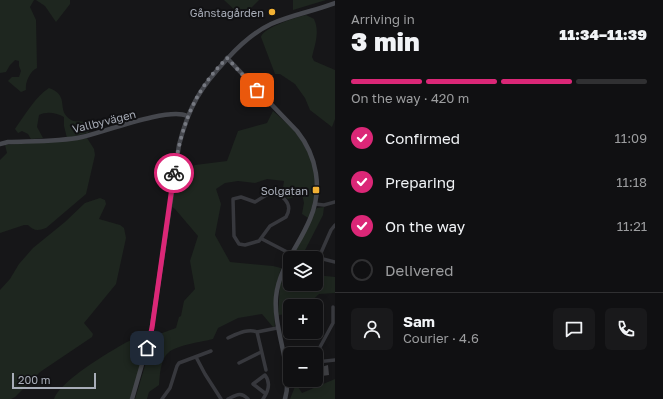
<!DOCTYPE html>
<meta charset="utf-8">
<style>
:root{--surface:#101012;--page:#19191b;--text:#f1f3f6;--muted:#9c9d9f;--line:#303032;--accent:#db2777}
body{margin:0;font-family:"Golos Text",sans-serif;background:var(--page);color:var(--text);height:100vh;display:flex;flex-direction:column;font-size:15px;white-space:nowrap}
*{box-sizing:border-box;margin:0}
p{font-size:13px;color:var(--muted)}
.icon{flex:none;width:22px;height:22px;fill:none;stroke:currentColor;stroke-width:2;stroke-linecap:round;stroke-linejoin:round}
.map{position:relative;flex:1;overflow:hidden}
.drawer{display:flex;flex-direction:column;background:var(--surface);width:328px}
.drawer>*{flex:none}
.tools{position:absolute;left:283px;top:251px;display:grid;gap:8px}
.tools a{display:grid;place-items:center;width:40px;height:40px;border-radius:6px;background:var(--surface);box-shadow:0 2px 10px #0003,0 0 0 1px var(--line);font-size:20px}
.scale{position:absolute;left:12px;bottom:10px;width:84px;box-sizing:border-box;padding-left:4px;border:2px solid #a8adb8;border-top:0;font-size:11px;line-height:14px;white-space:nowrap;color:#a8adb8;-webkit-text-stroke:3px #111113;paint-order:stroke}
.pin{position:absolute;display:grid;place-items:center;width:34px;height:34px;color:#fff;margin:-17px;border-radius:8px;box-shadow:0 2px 6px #0006}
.courier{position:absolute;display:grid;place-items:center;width:40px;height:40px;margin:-20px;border:3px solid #db2777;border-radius:50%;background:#fff;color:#222;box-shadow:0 1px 5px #0007}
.headline em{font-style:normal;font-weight:800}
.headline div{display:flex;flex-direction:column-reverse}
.headline{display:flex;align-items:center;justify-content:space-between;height:68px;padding:0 16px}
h1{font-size:26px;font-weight:800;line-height:30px}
.bar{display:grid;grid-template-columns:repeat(4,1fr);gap:6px 4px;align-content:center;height:48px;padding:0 16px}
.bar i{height:5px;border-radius:3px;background:var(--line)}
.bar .active{background:var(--accent)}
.bar p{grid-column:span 4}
.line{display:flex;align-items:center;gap:10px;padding:0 16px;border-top:1px solid var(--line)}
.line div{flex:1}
.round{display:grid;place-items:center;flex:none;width:42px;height:42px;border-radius:6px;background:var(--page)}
ol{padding:0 16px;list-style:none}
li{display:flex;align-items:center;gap:12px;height:44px}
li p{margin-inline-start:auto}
li .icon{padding:4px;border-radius:50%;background:var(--accent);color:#fff;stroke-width:4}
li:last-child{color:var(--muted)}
li i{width:22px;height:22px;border:2px solid var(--line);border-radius:50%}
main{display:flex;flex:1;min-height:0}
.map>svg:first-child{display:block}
.green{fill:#1e261f}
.building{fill:#404145}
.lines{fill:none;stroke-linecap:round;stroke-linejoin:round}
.street{stroke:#37383d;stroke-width:3.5}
.secondary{stroke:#45474d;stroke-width:4.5}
.done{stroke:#757880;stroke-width:4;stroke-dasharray:0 7.2}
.route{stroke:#db2777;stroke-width:5}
.poi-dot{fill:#f2b134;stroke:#111113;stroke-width:1.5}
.labels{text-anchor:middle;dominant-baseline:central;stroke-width:4;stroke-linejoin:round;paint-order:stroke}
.poi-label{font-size:11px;fill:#a8adb8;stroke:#111113;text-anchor:end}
.street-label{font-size:11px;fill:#a8adb8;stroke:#111113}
</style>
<main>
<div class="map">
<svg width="335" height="399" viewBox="0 0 335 399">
<rect width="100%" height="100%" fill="#161618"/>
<!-- green -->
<g class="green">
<path d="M0,0H34L30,7L36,20L37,68C30,71 25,82 26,90L21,92L8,81L12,77H19L21,71L19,66V61L15,60L10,65L6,72L0,73Z"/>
<polygon points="36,0 70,0 70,4 56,22 45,6"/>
<polygon points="224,0 259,0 250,9 239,14"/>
<polygon points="293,0 326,0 293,10"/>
<path d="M306,15L314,19C320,32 315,44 312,57L314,61L335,70V119L332,127L310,110L305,98L295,84L280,74H275L261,37C263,28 296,17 306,15Z"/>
<path d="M49,88C71,96 55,110 71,120C76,123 82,120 87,123L90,130L88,133L67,138L64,126V117C57,113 47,111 39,115L37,127L43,138L31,139L28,134L22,131L18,133L15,129C24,116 36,96 49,88Z"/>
<path d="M273,111C284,121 298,132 305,145C318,167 318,195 308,218L302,214L304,203L302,194L288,199L282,194L284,181L267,179L255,183L238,181L225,183L216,189L221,204L215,235L230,262L273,266L281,268C275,288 273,306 275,326L273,327L262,314L238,318L218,328L213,339C201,342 178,345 169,352C160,359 160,375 159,385L149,392L147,399H135L154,336L176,328L179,317L181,316L184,301L195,289L190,261L198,236L175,209L172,207L175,177L195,165L227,161L238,131L267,123Z"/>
<path d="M87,138L94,149L95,155L86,194L46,228C38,231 34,231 28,225H24L0,233V160L7,153L5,145Z"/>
<polygon points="100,198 105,200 106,204 99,219 120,225 124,228 126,238 116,284 84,323 93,334 92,337 40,372 15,397 11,399 0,399 0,290 10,279 19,264 33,248 65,222 85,203"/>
<polygon points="324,207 323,215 301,258 291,258 315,210 317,208"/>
<polygon points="290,259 290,284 316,284 316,275 335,277 335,293 319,294 306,306 290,306 290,314 278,315 280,284"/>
<path d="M150,333L130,399H54C60,381 109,352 127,342C134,338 142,337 150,333Z"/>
<polygon points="335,379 335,399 290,399 296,384 302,393"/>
</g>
<!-- building -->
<polygon class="building" points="320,365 321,367 328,365 329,375 322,376 321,370 316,371 316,366"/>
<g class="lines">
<!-- street -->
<g class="street">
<path d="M268,194C282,192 294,204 286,217L270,226L259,241L245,245L239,244L234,236L233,199L241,197L255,202Z"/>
<polyline points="315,204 324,205 335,202"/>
<polyline points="335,225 331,230 320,255 323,259 335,262"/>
<polyline points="262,239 291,254"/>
<path d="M228,338C237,334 248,328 257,332"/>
<polyline points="196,357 205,374 221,399"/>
<polyline points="319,361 320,347 333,323 333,307"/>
<polyline points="316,362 335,360"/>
<polyline points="239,363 261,352"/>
<polyline points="266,370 257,332 277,328"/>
<polyline points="162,399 170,388 177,366 179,363 211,351"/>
<path d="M228,399C236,395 241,391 248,399"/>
<path d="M263,399C268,392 271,383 265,375L253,384L266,394"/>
</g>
<!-- secondary -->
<g class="secondary">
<path d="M227,58L297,131C317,156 323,189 310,219C299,246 279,267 276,297C273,330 294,369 285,399"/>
<path d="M0,144L8,142C32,141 58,142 82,137C104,132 169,107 187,116"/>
<path d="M132,399L151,333L179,145C189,106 200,88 228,58C240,45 254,32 271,24C291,15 314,11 335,3"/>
</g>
</g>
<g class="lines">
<!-- done -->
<path class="done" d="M174,173C181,127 193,92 227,58L257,90"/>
<!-- route -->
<polyline class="route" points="147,348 152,328 174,173"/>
</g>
<!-- markers -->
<g class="poi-dot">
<circle cx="272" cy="12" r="4"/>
<rect x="312" y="186" width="8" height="8" rx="2"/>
</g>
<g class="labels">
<!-- poi labels -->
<g class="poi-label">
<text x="264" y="12">Gånstagården</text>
<text x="308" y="190">Solgatan</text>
</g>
<!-- street labels -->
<g class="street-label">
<text transform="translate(104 121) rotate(-14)">Vallbyvägen</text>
</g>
</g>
</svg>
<div class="tools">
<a><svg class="icon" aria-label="layers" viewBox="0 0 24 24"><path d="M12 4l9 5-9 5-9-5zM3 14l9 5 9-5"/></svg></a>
<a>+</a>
<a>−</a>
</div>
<div class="scale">200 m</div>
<div class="pin" style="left:257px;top:90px;background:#ea580c"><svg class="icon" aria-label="bag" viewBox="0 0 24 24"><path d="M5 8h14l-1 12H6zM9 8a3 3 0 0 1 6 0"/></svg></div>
<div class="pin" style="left:147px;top:348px;background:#1f2937"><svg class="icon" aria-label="home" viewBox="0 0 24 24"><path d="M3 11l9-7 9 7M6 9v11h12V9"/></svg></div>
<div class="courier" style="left:174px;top:173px"><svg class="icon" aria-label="bike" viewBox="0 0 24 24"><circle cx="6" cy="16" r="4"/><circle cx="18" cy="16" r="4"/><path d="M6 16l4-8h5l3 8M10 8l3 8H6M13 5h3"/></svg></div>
</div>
<section class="drawer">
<div class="headline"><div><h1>3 min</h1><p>Arriving in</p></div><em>11:34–11:39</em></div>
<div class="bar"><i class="active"></i><i class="active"></i><i class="active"></i><i></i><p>On the way · 420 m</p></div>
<ol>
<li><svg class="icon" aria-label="check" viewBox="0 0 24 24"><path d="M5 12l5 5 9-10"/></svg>Confirmed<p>11:09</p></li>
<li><svg class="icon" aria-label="check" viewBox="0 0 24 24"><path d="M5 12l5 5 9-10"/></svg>Preparing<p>11:18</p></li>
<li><svg class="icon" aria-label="check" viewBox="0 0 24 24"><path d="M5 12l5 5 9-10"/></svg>On the way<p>11:21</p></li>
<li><i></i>Delivered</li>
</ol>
<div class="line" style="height:72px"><a class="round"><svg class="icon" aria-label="person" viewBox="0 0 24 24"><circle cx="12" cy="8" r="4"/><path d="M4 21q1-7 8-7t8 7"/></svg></a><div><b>Sam</b><p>Courier · 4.6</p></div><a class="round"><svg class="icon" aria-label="chat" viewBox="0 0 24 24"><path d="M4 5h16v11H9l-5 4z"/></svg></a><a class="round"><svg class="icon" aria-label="phone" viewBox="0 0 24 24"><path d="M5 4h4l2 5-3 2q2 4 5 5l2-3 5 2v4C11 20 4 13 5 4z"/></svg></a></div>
</section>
</main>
